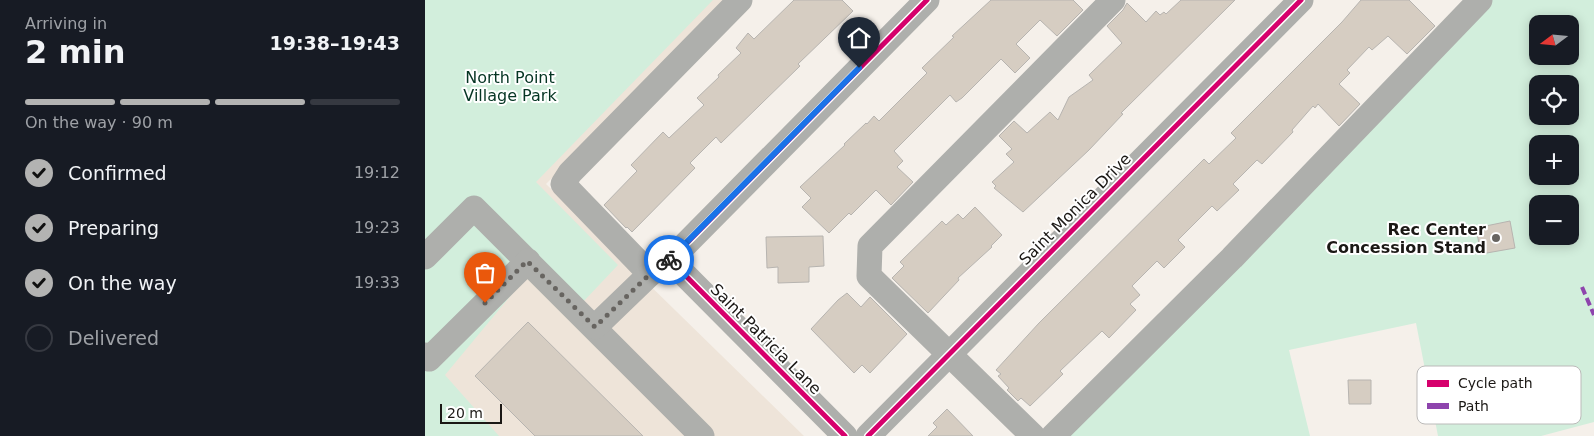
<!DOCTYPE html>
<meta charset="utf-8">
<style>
:root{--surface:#171b24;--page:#20242c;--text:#f1f3f6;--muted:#9ea1a6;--line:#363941;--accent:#b3b3b2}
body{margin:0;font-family:"DejaVu Sans",sans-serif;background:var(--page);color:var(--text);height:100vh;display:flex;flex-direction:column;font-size:19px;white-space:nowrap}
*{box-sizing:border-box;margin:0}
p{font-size:16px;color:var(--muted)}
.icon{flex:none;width:28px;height:28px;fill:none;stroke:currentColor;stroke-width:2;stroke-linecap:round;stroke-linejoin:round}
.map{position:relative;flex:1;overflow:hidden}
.details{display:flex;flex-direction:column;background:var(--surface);width:425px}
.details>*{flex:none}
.needle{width:32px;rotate:254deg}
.tools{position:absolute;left:1104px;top:15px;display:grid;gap:10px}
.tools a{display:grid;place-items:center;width:50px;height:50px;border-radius:10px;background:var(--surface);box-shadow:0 2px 12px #0003;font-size:25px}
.scale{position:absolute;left:15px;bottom:12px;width:62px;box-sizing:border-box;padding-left:5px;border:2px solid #1b1815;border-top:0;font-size:14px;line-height:18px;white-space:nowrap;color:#1b1815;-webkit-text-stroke:4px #fff;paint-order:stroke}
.pin{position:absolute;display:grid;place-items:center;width:42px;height:42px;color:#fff;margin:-51px -21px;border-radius:50% 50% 50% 0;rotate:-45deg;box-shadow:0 0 5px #0007}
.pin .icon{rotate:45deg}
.courier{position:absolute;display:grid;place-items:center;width:50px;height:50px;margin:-25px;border:4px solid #1a73e8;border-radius:50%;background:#fff;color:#222;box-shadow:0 1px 6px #0007}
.headline em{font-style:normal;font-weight:800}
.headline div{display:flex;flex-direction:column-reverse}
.headline{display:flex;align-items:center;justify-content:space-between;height:85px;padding:0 25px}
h1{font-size:32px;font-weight:800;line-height:38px}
.bar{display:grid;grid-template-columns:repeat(4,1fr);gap:8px 5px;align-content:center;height:60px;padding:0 25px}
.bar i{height:6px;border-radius:4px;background:var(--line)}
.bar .selected{background:var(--accent)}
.bar p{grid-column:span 4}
ol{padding:0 25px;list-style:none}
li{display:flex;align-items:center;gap:15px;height:55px}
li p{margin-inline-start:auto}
li .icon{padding:5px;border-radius:50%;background:var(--accent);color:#111;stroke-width:4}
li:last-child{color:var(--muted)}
li i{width:28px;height:28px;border:2px solid var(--line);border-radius:50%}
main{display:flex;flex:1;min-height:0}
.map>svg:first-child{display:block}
.built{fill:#eee4d9}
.green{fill:#d2eedc;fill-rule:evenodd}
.building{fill:#d6cdc2;stroke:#b7b4b0}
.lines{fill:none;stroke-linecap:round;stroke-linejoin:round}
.minor{stroke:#aeafac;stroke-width:25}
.quiet{stroke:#8e44ad;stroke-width:4;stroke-dasharray:8 4;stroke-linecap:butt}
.cycleway-casing{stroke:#fff;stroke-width:8}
.cycleway{stroke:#d6006c;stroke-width:5}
.done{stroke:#676460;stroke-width:5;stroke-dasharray:0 9}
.route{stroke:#1a73e8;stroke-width:6}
.poi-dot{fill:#676460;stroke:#fff;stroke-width:2}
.labels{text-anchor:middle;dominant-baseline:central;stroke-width:4;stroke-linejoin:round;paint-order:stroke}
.park-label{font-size:16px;fill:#053523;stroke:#fff}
.street-label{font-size:16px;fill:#1b1815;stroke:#fff}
.poi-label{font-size:16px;font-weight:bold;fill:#1b1815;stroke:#fff;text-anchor:end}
.key{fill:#fff;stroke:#bbbab9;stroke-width:1}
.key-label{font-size:14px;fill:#1b1815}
</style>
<main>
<section class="details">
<div class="headline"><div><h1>2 min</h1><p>Arriving in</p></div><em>19:38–19:43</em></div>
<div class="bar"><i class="selected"></i><i class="selected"></i><i class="selected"></i><i></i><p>On the way · 90 m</p></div>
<ol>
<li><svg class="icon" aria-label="check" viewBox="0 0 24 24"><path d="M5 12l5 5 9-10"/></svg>Confirmed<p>19:12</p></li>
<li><svg class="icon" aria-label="check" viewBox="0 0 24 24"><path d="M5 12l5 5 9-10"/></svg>Preparing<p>19:23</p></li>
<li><svg class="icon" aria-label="check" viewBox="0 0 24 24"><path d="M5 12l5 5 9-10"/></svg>On the way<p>19:33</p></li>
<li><i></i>Delivered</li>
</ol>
</section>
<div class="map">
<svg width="1169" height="436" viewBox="0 0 1169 436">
<rect width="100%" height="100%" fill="#f5f0ea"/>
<!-- built -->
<polygon class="built" points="0,0 303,0 121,184 379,436 0,436"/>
<!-- green -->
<g class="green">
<polygon points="0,0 288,0 111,182 193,265 157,303 116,259 20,375 74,436 0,436"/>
<path d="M1066,0H1169V422L1116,436H1013L991,323L864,350L885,436H634ZM1112,24H1145V56H1112ZM1112,84H1145V116H1112ZM1112,144H1145V176H1112ZM1112,204H1145V236H1112Z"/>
</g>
<!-- building -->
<g class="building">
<polygon points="369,0 417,0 428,11 373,64 375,66 296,143 291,137 265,163 270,168 207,232 202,227 201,228 179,205 212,171 206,165 238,132 244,138 279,105 272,98 294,77 293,75 316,53 311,48 323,33 329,39"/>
<polygon points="566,0 648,0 658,10 632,36 615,20 591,44 605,58 590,73 576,59 537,98 531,102 525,95 469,151 478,161 472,167 488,182 466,205 451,190 426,215 424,213 404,233 377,207 386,198 375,187 420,145 419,144 441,123 442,124 449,116 454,121 502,73 497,68 529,37 527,36"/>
<polygon points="756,0 810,0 696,113 698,114 664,150 598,212 569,188 571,186 567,182 589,162 581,154 587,149 574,136 589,121 602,133 625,112 633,120 644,97 668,80 664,75 697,43 682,26 698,10 702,3 721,22 731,11 735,15 739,12 741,14"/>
<polygon points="936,0 984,0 1010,26 982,54 963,36 947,50 944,47 922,70 925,73 914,84 935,104 914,126 893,104 890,108 888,106 867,130 868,132 837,164 832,160 808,184 814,190 792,211 787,206 753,240 760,247 739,268 732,261 707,286 715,295 705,304 711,310 684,338 677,331 635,371 638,374 605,406 596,398 593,401 582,390 584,388 573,376 576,374 571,370 614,323 779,159 784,164 811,138 806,133 917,22"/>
<polygon points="550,207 577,235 566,246 567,247 533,278 534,280 503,313 467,278 479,266 475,262 517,221 521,225 533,214 538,219"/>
<polygon points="1085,221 1090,248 1056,254 1051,228"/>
<polygon points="398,236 399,266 384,267 384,282 353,283 353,267 342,268 341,237"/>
<polygon points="422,293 436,307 445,297 482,334 445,373 437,365 429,373 386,329 413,300"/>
<polygon points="103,322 218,436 110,436 50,376"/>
<polygon points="923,380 946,380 946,404 924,404"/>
<polygon points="522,409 548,436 503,436 512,427 508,423"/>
</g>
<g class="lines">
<!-- minor -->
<g class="minor">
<polyline points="0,257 49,208 277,436"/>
<polyline points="245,260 420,436"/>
<polyline points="225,274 138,184 145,173 315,0"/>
<polyline points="170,327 225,274 245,260 502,0"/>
<polyline points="0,355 4,359 103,261"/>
<polyline points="443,436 876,0"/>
<polyline points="608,436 444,276 445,246 688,0"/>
<polyline points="628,436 807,258 1055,0"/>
</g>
<!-- quiet -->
<polyline class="quiet" points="1157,287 1169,315"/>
<defs>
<g id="cycleway">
<polyline points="420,436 245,260 502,0"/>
<polyline points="443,436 876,0"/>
</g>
</defs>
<!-- cycleway casing -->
<use href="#cycleway" class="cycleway-casing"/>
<!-- cycleway -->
<use href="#cycleway" class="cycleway"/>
</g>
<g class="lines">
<!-- done -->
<polyline class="done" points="60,303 102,261 170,327 225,274 244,260"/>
<!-- route -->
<polyline class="route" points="244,260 434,68"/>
</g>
<!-- markers -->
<circle class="poi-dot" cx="1071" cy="238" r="5"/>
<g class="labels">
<!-- park labels -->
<g class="park-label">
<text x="85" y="77">North Point<tspan x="85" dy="18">Village Park</tspan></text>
</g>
<!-- street labels -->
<g class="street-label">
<text transform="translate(650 209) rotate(-45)">Saint Monica Drive</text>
<text transform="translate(341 339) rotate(45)">Saint Patricia Lane</text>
</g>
<!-- poi labels -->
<g class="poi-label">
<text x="1061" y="229">Rec Center<tspan x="1061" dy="18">Concession Stand</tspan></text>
</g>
</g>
<!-- legend -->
<rect x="992" y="366" width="164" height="58" rx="8" class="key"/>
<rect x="1002" y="380" width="22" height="7" fill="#d6006c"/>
<rect x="1002" y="403" width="22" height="6" fill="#8e44ad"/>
<g class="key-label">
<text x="1033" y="388">Cycle path</text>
<text x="1033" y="411">Path</text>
</g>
</svg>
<div class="tools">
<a><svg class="needle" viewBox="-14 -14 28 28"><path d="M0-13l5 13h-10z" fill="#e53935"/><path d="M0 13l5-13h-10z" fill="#9ea1a6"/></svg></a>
<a><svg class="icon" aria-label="locate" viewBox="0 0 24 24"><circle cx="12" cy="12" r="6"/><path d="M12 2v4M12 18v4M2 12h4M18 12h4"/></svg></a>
<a>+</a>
<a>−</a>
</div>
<div class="scale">20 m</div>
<div class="pin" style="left:60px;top:303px;background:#ea580c"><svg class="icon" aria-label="bag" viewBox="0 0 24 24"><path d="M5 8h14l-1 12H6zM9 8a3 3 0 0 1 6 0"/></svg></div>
<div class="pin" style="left:434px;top:68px;background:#1f2937"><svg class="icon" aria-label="home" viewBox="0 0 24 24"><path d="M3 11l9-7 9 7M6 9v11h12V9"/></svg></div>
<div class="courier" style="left:244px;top:260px"><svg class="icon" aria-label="bike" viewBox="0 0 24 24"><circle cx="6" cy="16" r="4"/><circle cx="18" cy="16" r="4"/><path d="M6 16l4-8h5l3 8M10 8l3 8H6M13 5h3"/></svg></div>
</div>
</main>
